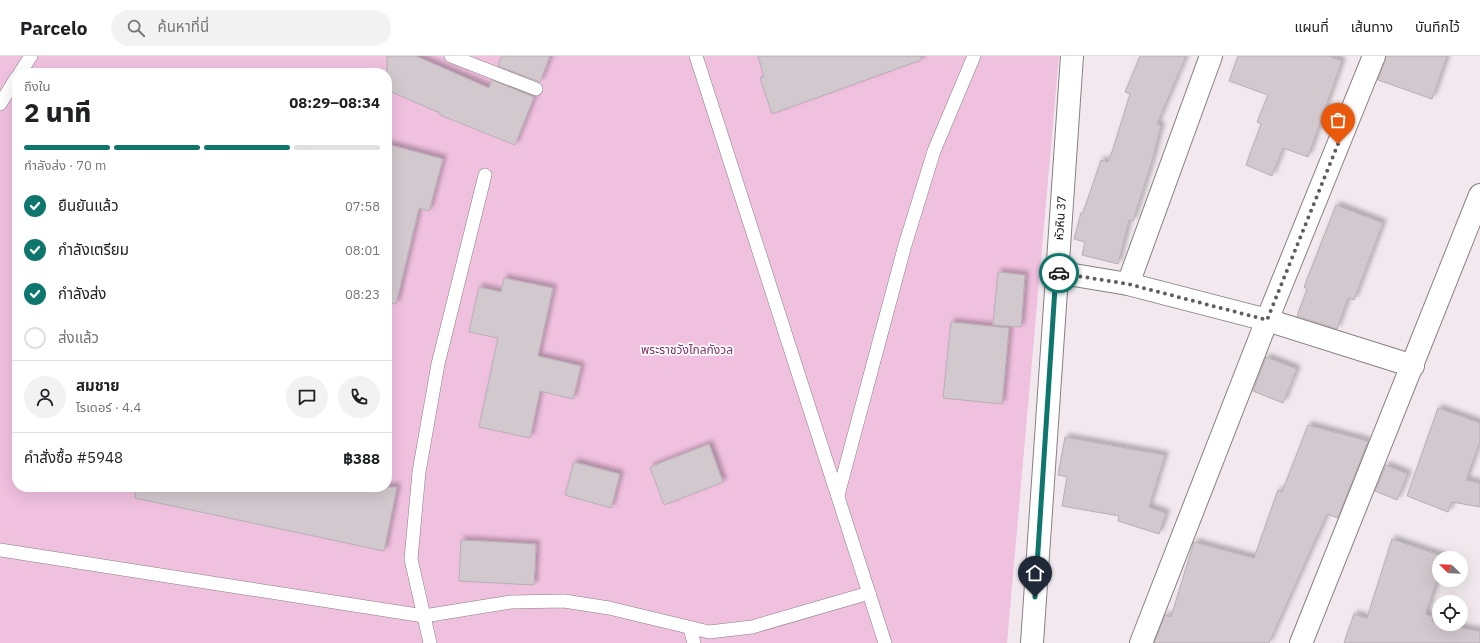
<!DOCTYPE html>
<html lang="th">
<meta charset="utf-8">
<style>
:root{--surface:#fff;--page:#f2f2f2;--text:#202124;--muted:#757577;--line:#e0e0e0;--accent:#0f766e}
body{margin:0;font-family:"IBM Plex Sans","Noto Sans Thai",sans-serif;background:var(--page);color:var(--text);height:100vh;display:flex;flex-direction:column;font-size:15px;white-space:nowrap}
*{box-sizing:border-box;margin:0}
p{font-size:13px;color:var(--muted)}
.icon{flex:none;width:22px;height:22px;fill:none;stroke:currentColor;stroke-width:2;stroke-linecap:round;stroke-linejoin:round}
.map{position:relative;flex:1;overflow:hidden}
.panel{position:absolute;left:12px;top:12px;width:380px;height:424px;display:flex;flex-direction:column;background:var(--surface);border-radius:16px;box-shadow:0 4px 16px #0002}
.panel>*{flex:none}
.needle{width:26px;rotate:293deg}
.tools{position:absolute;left:1432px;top:495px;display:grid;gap:8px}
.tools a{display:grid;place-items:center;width:36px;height:36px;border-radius:50%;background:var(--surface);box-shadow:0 4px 16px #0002;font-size:20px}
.pin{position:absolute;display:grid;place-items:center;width:34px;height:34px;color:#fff;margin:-41px -17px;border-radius:50% 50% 50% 0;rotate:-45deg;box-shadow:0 0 4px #0007}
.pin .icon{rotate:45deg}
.courier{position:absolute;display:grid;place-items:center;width:40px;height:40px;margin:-20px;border:3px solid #0f766e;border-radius:50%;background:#fff;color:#222;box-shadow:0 1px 5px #0007}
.summary em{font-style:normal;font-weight:800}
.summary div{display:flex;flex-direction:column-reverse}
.summary{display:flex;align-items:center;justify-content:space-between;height:68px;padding:0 12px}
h1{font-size:26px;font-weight:800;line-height:30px}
.bar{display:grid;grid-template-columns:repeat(4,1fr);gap:6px 4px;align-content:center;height:48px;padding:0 12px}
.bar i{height:5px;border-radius:3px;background:var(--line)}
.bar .selected{background:var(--accent)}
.bar p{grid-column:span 4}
.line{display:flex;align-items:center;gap:10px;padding:0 12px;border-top:1px solid var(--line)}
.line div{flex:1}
.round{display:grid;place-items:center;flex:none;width:42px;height:42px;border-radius:21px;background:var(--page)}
ol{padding:0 12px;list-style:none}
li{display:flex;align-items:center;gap:12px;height:44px}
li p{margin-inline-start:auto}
li .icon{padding:4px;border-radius:50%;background:var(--accent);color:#fff;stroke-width:4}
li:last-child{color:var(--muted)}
li i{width:22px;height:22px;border:2px solid var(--line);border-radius:50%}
header{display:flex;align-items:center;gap:24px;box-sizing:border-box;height:56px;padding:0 20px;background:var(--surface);border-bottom:1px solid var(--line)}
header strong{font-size:19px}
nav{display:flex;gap:22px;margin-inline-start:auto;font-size:14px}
.search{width:280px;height:36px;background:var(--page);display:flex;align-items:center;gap:10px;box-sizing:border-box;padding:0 14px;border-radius:22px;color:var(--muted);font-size:15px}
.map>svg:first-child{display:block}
.green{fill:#f0c0df;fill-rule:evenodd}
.building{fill:#d2c9ce;stroke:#b7afb4;filter:url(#shadow)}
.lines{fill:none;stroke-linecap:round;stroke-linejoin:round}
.lane-casing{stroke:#877f84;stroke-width:14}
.street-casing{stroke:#877f84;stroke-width:24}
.lane{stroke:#fff;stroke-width:13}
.street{stroke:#fff;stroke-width:22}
.done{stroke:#615c5f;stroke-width:4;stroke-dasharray:0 7.2}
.route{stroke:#0f766e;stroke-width:5}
.labels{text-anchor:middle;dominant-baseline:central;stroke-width:3.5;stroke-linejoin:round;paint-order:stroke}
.street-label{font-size:12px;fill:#131012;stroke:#fff}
.park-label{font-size:12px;fill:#82316c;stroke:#fff}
</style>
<header>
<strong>Parcelo</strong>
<div class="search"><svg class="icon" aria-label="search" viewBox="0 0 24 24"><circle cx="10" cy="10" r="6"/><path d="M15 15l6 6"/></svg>ค้นหาที่นี่</div>
<nav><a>แผนที่</a><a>เส้นทาง</a><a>บันทึกไว้</a></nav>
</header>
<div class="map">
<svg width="1480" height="587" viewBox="0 0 1480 587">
<defs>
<filter id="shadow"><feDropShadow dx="3.5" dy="-3.5" stdDeviation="2" flood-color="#0004"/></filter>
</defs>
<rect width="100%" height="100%" fill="#f1e9ee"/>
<!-- green -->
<path class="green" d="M0,0H1059L1007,587H0ZM17,17H387V431H17Z"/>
<!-- building -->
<g class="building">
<polygon points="387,0 416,0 489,32 492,24 534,41 515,89 440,59 440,57 387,34"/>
<polygon points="502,0 550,0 540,26 498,10"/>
<polygon points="758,0 921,0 921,4 772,58 760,22 764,21"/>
<polygon points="1140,0 1186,0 1157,68 1161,70 1152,105 1133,165 1129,164 1118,208 1082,199 1085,186 1074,183 1081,157 1083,157 1101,104 1108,106 1113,93 1130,38 1125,36"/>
<polygon points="1238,0 1329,0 1342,5 1308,101 1283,92 1272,120 1246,109 1261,68 1257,66 1268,39 1229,25"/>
<polygon points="1386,0 1447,0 1432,43 1378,24"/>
<polygon points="387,88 443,103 429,155 419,152 396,248 387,247"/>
<polygon points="1336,149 1383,167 1354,244 1348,242 1337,273 1297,260 1307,233 1304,231"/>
<polygon points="998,216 1025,219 1021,271 993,269"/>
<polygon points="504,222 553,232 538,300 581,310 573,343 540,335 530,382 479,371 498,282 469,276 479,231 501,236"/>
<polygon points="951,266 1009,272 1002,348 943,342"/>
<polygon points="1266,301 1297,313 1283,347 1253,335"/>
<polygon points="1438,352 1480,367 1480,385 1466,424 1480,427 1480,451 1452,446 1448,456 1407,440"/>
<polygon points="1308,369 1368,385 1338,462 1327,458 1269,587 1154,587 1165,559 1171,561 1194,486 1254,502 1278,434 1282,436"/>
<polygon points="1065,381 1165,399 1149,451 1166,457 1159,478 1118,465 1119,460 1062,450 1067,421 1058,419"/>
<polygon points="709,388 723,426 664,449 650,411"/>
<polygon points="574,406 620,418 611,452 565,439"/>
<polygon points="1386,409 1408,418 1397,444 1375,435"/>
<polygon points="136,431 397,431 384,495 135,442"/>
<polygon points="1392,483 1445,501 1439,502 1439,518 1426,558 1433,561 1432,565 1439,568 1480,575 1480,587 1344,587 1354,558 1367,562"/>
<polygon points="461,484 536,488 534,529 459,525"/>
</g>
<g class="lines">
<defs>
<g id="lane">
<polyline points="451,0 536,33"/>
<polyline points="696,0 885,587"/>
<polyline points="20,17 31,0"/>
<polyline points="0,48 17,21"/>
<polyline points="838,439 905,189 934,95 974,0"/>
<polyline points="0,494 424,560 511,546 564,545 609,552 709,576 752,571 869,537"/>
<polyline points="690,572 694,587"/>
<polyline points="430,587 411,503 419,416 438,308 485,119"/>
</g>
<g id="street">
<polyline points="1056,216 1128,228 1267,264 1413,310"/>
<polyline points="1128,228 1211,0"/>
<polyline points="1032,587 1072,0"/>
<polyline points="1141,587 1267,264 1374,0"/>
<polyline points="1301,587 1480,139"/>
</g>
</defs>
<!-- lane casing -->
<use href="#lane" class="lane-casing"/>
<!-- street casing -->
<use href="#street" class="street-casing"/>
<!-- lane -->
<use href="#lane" class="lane"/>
<!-- street -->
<use href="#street" class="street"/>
</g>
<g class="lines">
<!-- done -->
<polyline class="done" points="1059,217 1128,228 1267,264 1338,88"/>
<!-- route -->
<polyline class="route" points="1035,541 1056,216 1059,217"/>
</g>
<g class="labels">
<!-- street labels -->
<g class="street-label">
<text transform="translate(1060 162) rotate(-86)">หัวหิน 37</text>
</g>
<!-- park labels -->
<g class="park-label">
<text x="687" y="293">พระราชวังไกลกังวล</text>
</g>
</g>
</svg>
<div class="tools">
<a><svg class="needle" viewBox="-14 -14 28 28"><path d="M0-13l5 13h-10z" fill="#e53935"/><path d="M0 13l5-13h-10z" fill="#757577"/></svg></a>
<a><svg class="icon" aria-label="locate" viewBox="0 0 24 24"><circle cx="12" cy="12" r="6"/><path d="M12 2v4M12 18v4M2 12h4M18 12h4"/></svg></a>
</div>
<div class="pin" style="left:1338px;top:88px;background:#ea580c"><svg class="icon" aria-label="bag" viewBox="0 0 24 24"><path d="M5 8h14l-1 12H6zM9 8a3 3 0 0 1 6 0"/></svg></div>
<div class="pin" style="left:1035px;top:541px;background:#1f2937"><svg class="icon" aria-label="home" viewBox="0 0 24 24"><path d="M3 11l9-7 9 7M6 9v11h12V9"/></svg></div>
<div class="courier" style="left:1059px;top:217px"><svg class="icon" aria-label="car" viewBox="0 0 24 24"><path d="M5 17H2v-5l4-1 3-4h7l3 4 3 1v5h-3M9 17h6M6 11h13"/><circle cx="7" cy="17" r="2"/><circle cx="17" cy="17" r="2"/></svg></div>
<section class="panel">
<div class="summary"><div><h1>2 นาที</h1><p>ถึงใน</p></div><em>08:29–08:34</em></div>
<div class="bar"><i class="selected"></i><i class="selected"></i><i class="selected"></i><i></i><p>กำลังส่ง · 70 m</p></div>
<ol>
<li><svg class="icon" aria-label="check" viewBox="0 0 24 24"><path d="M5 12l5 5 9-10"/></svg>ยืนยันแล้ว<p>07:58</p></li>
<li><svg class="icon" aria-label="check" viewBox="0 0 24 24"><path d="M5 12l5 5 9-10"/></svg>กำลังเตรียม<p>08:01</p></li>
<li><svg class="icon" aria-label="check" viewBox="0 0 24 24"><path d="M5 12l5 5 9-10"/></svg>กำลังส่ง<p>08:23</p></li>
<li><i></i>ส่งแล้ว</li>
</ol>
<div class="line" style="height:72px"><a class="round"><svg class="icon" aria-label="person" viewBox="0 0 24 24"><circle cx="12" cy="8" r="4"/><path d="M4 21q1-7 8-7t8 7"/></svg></a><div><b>สมชาย</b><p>ไรเดอร์ · 4.4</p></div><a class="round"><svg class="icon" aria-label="chat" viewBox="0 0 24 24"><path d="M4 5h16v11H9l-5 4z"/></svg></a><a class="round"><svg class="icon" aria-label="phone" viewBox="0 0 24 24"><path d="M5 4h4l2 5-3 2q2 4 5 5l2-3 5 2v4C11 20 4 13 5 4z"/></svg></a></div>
<div class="line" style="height:52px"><div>คำสั่งซื้อ #5948</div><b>฿388</b></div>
</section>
</div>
